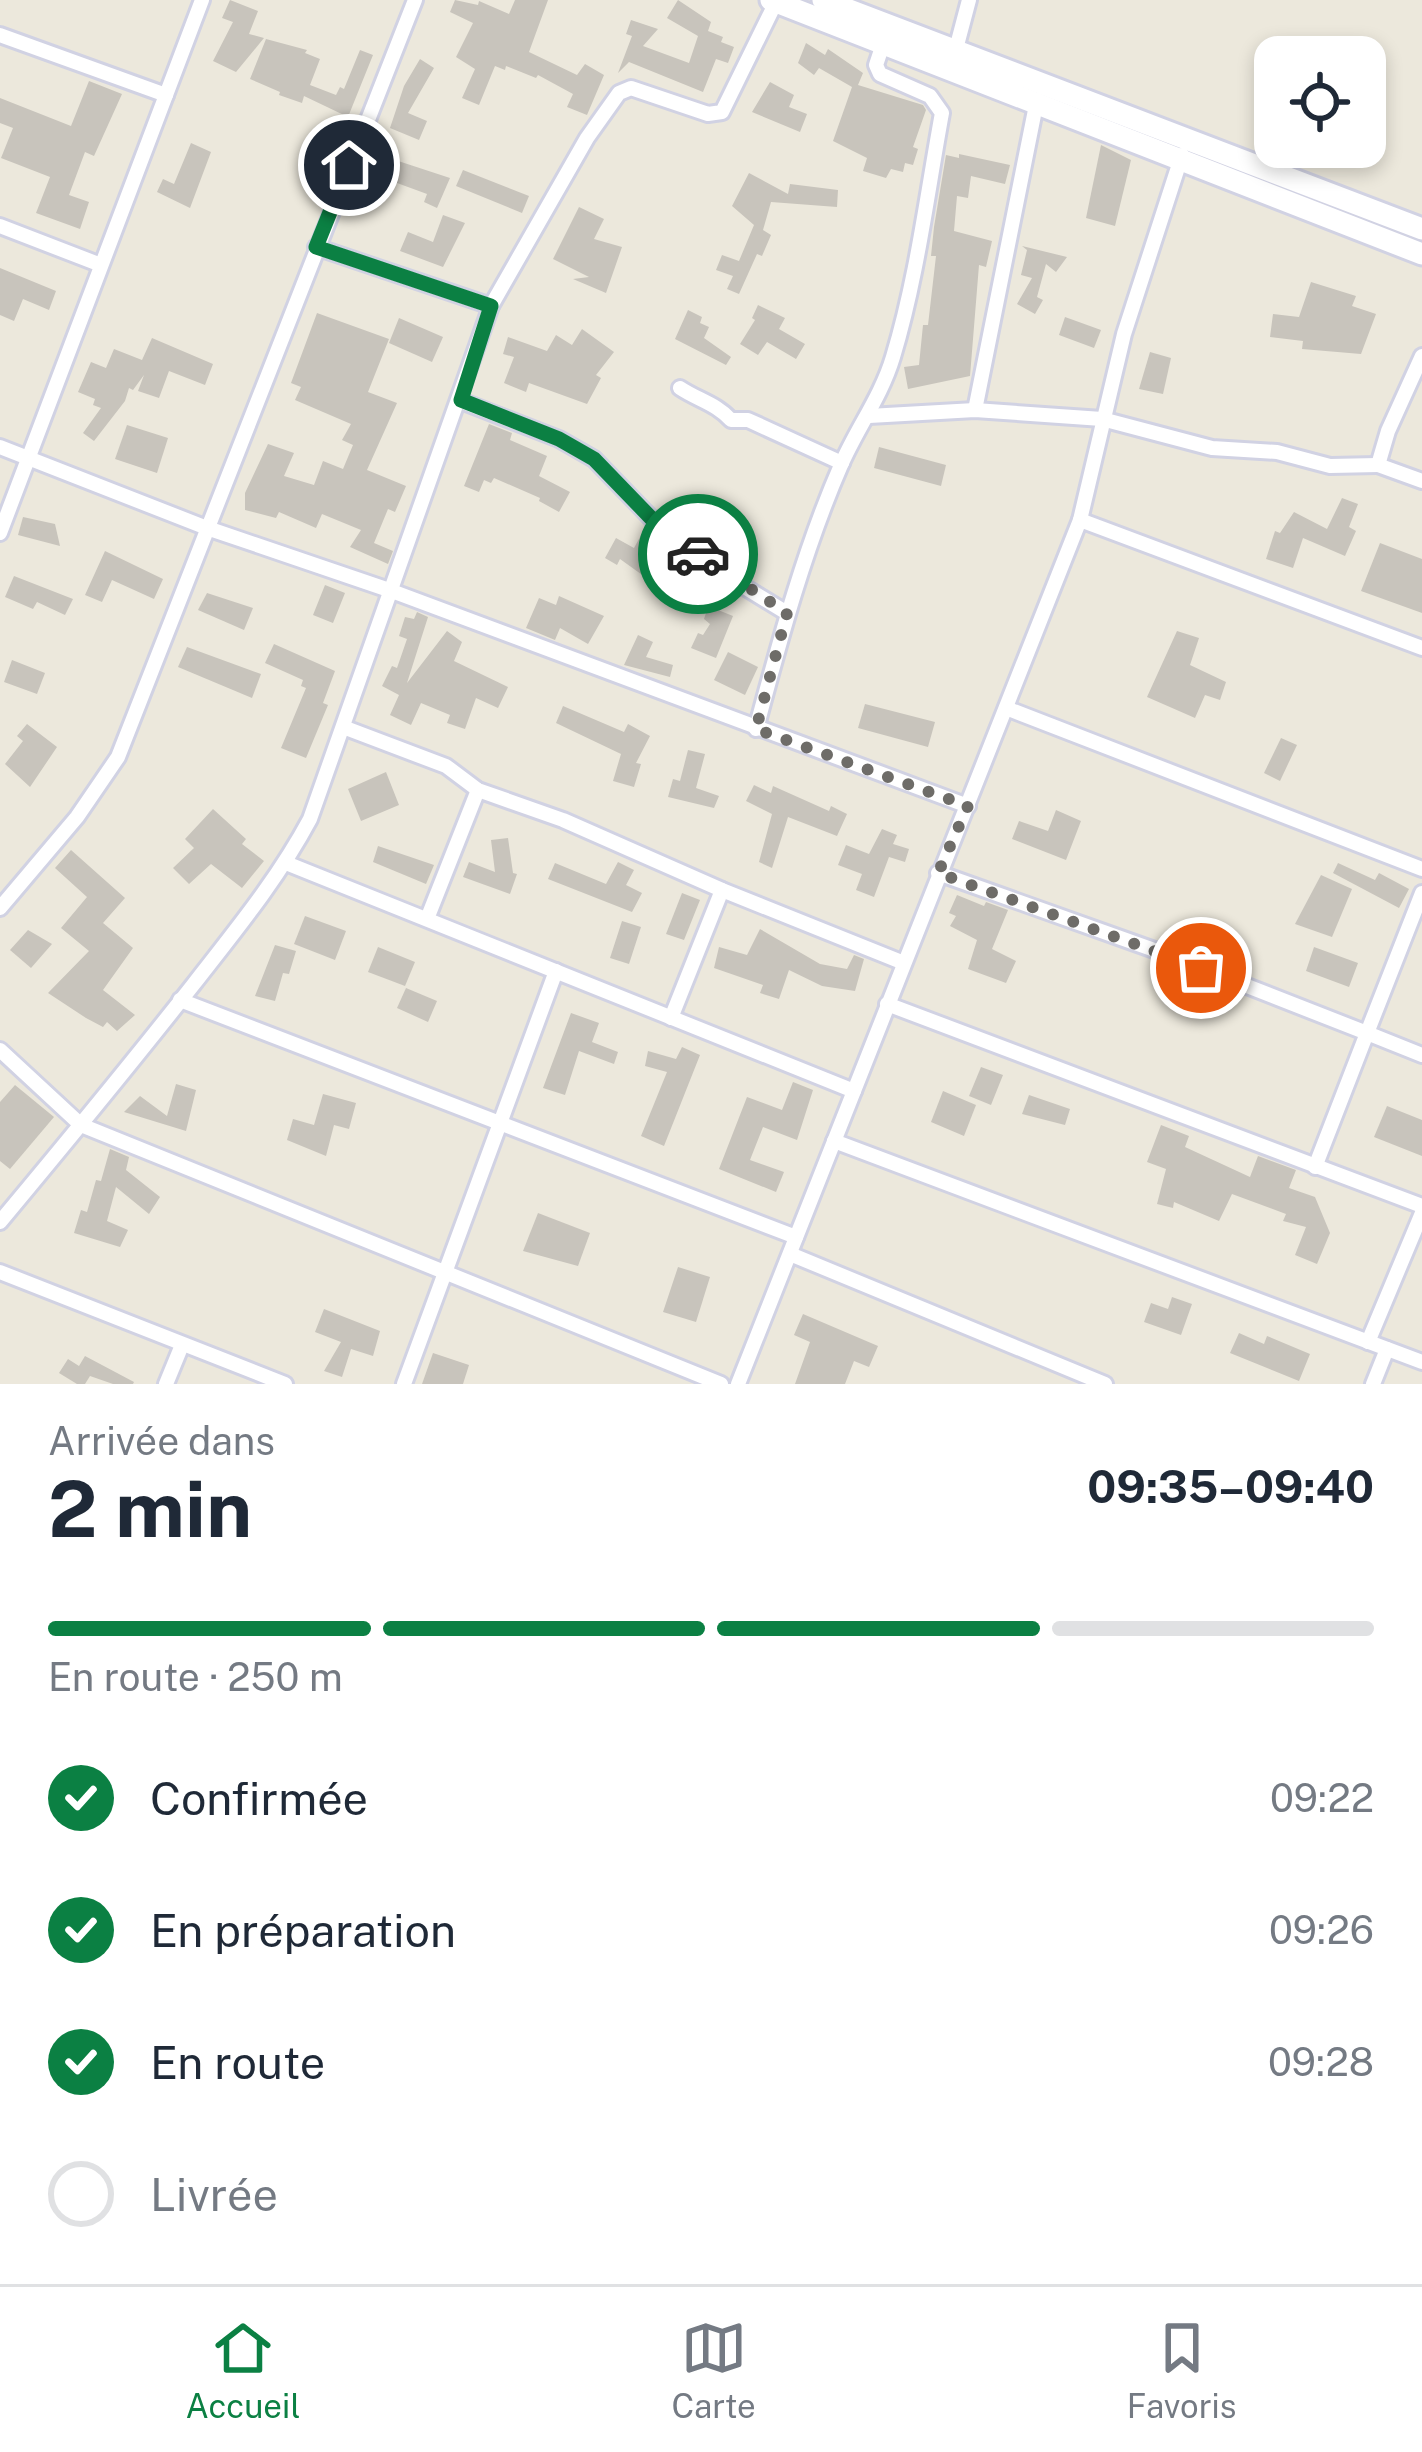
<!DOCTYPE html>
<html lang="fr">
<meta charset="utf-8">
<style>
:root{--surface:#fff;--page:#f6f6f7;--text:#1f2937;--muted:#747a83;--line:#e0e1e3;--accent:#0b8043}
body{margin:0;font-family:"Public Sans",sans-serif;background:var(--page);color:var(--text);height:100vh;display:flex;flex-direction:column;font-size:45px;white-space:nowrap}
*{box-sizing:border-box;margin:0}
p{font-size:39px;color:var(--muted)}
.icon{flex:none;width:66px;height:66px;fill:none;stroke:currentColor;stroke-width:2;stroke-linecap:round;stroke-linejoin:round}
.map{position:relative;height:1384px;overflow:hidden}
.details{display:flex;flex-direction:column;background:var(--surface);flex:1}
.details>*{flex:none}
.controls{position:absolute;left:1254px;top:36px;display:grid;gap:24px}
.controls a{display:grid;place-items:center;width:132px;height:132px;border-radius:24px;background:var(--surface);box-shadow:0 6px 18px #0003;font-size:60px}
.pin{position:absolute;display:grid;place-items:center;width:102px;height:102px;color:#fff;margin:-51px;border:6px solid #fff;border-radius:50%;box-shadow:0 3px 12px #0007}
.courier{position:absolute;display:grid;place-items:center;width:120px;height:120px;margin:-60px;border:9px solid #0b8043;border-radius:50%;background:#fff;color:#222;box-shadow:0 3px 15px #0007}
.head em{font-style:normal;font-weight:700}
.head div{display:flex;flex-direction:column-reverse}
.head{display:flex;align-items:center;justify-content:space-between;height:204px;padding:0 48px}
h1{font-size:78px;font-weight:700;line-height:90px}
.bar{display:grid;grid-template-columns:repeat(4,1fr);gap:18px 12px;align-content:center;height:144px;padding:0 48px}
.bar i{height:15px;border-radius:9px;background:var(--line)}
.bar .on{background:var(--accent)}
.bar p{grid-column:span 4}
ol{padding:0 48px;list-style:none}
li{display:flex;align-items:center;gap:36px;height:132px}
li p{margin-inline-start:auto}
li .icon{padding:12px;border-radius:50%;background:var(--accent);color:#fff;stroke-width:4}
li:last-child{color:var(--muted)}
li i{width:66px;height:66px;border:6px solid var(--line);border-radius:50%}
.tab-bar{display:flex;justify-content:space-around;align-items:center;height:168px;border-top:3px solid var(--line);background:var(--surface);font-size:33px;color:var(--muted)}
.tab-bar a{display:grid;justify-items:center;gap:6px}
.tab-bar .on{color:var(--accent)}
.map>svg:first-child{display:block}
.building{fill:#c8c4bc}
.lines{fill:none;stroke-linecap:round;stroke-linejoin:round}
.street-casing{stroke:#d1d2e3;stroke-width:20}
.secondary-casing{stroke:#d1d2e3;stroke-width:27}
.street{stroke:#fff;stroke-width:14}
.secondary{stroke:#fff;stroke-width:21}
.done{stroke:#6e6c68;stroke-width:12;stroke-dasharray:0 21.6}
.route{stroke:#0b8043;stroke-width:15}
</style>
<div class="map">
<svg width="1422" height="1384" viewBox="0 0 1422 1384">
<rect width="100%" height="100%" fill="#ece8dc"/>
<!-- building -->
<g class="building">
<polygon points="230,0 258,11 249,34 264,38 236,72 213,61 233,22 222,18"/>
<polygon points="455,0 478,5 479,1 509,14 515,0 548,0 529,52 577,75 585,64 604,75 587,115 567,107 573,94 538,75 536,78 506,66 505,70 495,66 479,105 462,98 475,69 456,57 473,23 450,12"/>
<polygon points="678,0 711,22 708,31 723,37 721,42 734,47 728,63 716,59 703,92 629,62 618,73 632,36 626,34 631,20 658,29 643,46 689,63 698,36 667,18"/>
<polygon points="266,39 307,50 305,53 320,59 310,85 336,95 340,87 344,89 360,50 373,55 348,117 304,96 302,103 279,95 280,92 250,79"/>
<polygon points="806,43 825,55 828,49 863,73 858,85 923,105 926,110 913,147 918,149 913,165 905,163 903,172 891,169 886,178 863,171 867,158 833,141 852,87 819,68 814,75 798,63"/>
<polygon points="420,59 434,68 408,113 427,121 419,140 390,128 404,86"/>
<polygon points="89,81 122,94 94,156 85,152 69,195 89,202 80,229 36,213 50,177 1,158 13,128 0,123 0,98 71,126"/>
<polygon points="770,82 794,95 789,107 807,114 800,132 752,112"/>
<polygon points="191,143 211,152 190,208 157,192 163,179 174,184"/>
<polygon points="1101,145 1131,160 1115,226 1086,218"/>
<polygon points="959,154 1010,165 1005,184 971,176 968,198 957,196 954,231 992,241 986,267 979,265 970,376 908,389 904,367 919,365 923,325 928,325 936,256 931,256 934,227 946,155 959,158"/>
<polygon points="386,157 450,178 437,208 424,202 427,194 378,176"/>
<polygon points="463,170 529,196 522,213 456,186"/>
<polygon points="749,173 788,194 790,184 838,190 837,207 771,202 763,230 771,235 762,256 757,254 739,294 727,289 733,276 716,270 722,255 739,261 754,225 732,206"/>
<polygon points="579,207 604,219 594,239 622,247 606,293 573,279 589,277 553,259"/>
<polygon points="443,215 465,223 443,267 400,251 408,232 433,242"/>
<polygon points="1022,246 1067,257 1056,272 1046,264 1037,297 1043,300 1035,314 1017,304 1032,278 1021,275 1027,250"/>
<polygon points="0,268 56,291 49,310 23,299 14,321 0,315"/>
<polygon points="1311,282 1356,296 1352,306 1376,314 1361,354 1302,349 1303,341 1270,337 1273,314 1299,317"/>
<polygon points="758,305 785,318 779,329 805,344 796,359 767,342 758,355 740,344 755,320 752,318"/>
<polygon points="688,310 702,317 700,323 709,327 704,338 731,357 726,365 675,339"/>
<polygon points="317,313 389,339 368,392 397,403 367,470 406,486 395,512 388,509 374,543 393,551 388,564 350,547 361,530 322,514 316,528 279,512 276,518 245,510 245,493 268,444 294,453 284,476 314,485 323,461 343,469 353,445 342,440 351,424 295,400 301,387 291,383"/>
<polygon points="1065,317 1101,330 1094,348 1059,335"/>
<polygon points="399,318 443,337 432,362 389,343"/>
<polygon points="582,329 614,352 596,375 601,378 587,404 529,383 526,392 504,383 514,357 503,354 508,337 547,351 556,335 572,345"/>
<polygon points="152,338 213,364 205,385 169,371 159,398 138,391 144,375 133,390 129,388 125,401 94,441 83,433 101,408 93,405 95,399 78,392 91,362 106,368 114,349 142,360"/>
<polygon points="1150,352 1171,358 1163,394 1139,389"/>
<polygon points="489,424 512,433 510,440 547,456 539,476 570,492 559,512 539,501 540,498 494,478 491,483 484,480 479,492 464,486"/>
<polygon points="127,425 168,438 157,473 115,459"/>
<polygon points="879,447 946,465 941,486 874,468"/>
<polygon points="1342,498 1358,504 1349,527 1356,531 1345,556 1303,538 1293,568 1266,559 1275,531 1280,533 1294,512 1327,529"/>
<polygon points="23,517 55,524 60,546 18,535"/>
<polygon points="645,528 726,589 713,608 733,616 716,658 691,648 698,633 703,635 710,624 704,619 707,610 674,583 670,588 662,581 659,587 620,559 617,565 605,558 616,538 634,548"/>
<polygon points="1380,543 1422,559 1422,613 1361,591"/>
<polygon points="105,551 163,579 154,599 112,580 102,602 85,595"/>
<polygon points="14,576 73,599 65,615 37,602 33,609 5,597"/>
<polygon points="325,585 345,593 333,623 313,615"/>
<polygon points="207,593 253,608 244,630 198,610"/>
<polygon points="559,596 604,616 588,644 560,628 555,640 526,628 539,598 556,605"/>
<polygon points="417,612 428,617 407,683 447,631 462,642 454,661 508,687 498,708 476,698 465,729 447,723 450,715 421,703 411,725 390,715 399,695 382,686 392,666 397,668 407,639 399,636 405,617 414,619"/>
<polygon points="1177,631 1199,638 1190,665 1226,682 1220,700 1205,695 1195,718 1147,697"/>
<polygon points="638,635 653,642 646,657 673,665 670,677 624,665"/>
<polygon points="274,644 335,671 323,703 328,705 306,758 281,748 306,688 301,686 303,680 265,663"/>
<polygon points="187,647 261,674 252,698 178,667"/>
<polygon points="728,652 758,667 745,695 714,680"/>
<polygon points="12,660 45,673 37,694 4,682"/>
<polygon points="865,704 935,722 928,747 858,728"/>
<polygon points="563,706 624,732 628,724 650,736 636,763 641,764 634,787 613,781 621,754 556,723"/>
<polygon points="27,724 57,747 30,787 5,764 23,741 17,736"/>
<polygon points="1281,738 1297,745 1280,781 1264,773"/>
<polygon points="688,750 705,754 696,788 719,796 714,808 668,797 673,779 680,781"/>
<polygon points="386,772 399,805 361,821 348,789"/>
<polygon points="754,785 771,793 773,786 829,811 831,806 847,814 837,836 788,817 772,868 759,862 772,814 746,801"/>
<polygon points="213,809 246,839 242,844 264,861 242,888 211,864 189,884 173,868 194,848 185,839"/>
<polygon points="1056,810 1081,821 1066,860 1012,839 1019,821 1048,831"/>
<polygon points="882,829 897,835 893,844 909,849 905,862 889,857 874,897 856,890 862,874 838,865 846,845 869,854"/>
<polygon points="508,838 513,873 517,874 510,894 463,877 469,862 495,872 491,840"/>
<polygon points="378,846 434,865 426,884 373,862"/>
<polygon points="71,850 125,898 103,923 133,948 103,990 135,1015 117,1031 107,1022 103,1027 86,1018 48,993 89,951 61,928 87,897 55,868"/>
<polygon points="618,862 634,870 626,885 642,893 632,912 548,879 555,863 606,884"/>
<polygon points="1338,863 1375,880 1379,873 1409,889 1399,908 1333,873"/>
<polygon points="1321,875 1352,889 1332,937 1295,924"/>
<polygon points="682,893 700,900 684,940 666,934"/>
<polygon points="957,895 984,906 986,902 1008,910 992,949 1016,961 1006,983 968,969 977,940 950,926 956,916 949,913"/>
<polygon points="305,916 346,931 335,960 294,944"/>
<polygon points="622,921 641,927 629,964 610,958"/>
<polygon points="760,929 820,964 847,969 854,955 864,959 855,991 822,986 789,970 779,999 760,993 763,985 714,968 719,947 747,955"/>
<polygon points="28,930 52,944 31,968 10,950"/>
<polygon points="275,945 296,951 289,974 283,973 275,1001 255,996"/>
<polygon points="378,947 415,962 405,986 368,972"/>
<polygon points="1314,947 1358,963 1349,987 1306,971"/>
<polygon points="406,988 437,1001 428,1022 397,1008"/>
<polygon points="571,1013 599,1023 592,1042 618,1052 614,1064 579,1051 565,1095 543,1088"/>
<polygon points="682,1047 700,1055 664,1146 641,1136 667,1072 645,1066 648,1051 676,1059"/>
<polygon points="981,1067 1003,1075 991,1105 969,1096"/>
<polygon points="793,1082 813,1090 797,1140 763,1127 750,1160 784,1172 776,1192 719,1169 747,1097 782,1110"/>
<polygon points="176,1084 196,1090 186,1131 124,1112 140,1096 167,1116"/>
<polygon points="15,1085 54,1117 10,1169 0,1161 0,1102"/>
<polygon points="943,1091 976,1105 964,1136 931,1122"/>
<polygon points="323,1094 356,1103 349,1129 334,1125 326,1156 287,1140 293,1119 314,1125"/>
<polygon points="1029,1095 1070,1109 1065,1125 1022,1114"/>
<polygon points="1387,1106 1422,1120 1422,1156 1374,1137"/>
<polygon points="1161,1125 1189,1136 1185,1147 1250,1177 1258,1156 1296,1170 1289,1188 1315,1197 1330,1233 1317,1264 1295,1255 1306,1227 1283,1221 1286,1214 1232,1194 1219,1221 1174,1202 1173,1208 1157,1204 1166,1169 1147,1162"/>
<polygon points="110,1149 129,1157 126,1170 160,1197 149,1214 116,1187 107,1221 128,1230 120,1247 74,1233 81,1210 87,1212 96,1180 101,1181"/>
<polygon points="538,1213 590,1233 578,1266 523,1251"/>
<polygon points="678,1267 710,1277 696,1322 663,1312"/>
<polygon points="1172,1297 1192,1304 1181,1335 1144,1322 1151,1303 1168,1309"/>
<polygon points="324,1309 380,1331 373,1356 351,1349 342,1377 324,1371 341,1342 315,1332"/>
<polygon points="803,1314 878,1346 869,1367 854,1361 845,1384 795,1384 810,1342 794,1335"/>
<polygon points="1239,1333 1264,1344 1267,1336 1310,1354 1299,1381 1230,1353"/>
<polygon points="433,1353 469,1365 463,1384 422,1384"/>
<polygon points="85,1356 134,1382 133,1384 113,1384 90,1376 85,1384 77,1384 59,1373 68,1359 79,1366"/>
</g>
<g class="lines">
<defs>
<g id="street">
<polyline points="0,35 166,95"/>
<polyline points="956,49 969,0"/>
<polyline points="0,226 101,265"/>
<polyline points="316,247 491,306"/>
<polyline points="1422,356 1388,431 1378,465 1422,481"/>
<path d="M680,388C698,400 717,404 731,420H748L842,463"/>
<polyline points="461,401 559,439 594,459 651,518 720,572 787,613"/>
<polyline points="975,410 1037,100"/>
<polyline points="869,416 975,410 1102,419 1212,448 1277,452 1330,466 1378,465"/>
<polyline points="0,447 207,528 389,590 968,806"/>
<polyline points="1080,520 1422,648"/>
<polyline points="0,533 202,0"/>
<polyline points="1006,708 1422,869"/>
<polyline points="343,727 446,766 478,790 563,820 722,890 904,963"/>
<path d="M756,729C780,640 804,550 841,465C857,428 881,397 893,357C917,278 927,194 942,113L930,96L880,74L876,65L883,44"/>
<polyline points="286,863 854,1091"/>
<polyline points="938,873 1160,952 1367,1033 1422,893"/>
<polyline points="0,908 77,817 118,757 415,0"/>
<polyline points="427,919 478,790"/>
<polyline points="180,1000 796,1237"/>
<polyline points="887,1004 1422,1206"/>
<polyline points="671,1018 722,890"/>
<polyline points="0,1050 81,1125 721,1384"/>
<polyline points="834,1141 1422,1362"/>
<polyline points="1315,1167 1367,1033 1422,1055"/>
<path d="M0,1222C65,1144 130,1065 193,985C235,931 278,879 310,819L491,306L587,138L619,93L631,88L708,114L722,112L776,2"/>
<polyline points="790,1254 1105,1384"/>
<polyline points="0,1272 285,1384"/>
<polyline points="1368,1342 1422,1213"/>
<polyline points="166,1384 182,1345"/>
<polyline points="404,1384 556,971"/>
<polyline points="738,1384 1080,520 1124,334 1182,155"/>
<polyline points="1373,1384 1387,1349"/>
</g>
<g id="secondary">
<polyline points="771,0 1422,254"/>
<polyline points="823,0 1422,229"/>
</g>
</defs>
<!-- street casing -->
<use href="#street" class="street-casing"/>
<!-- secondary casing -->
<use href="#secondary" class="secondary-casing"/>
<!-- street -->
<use href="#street" class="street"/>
<!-- secondary -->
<use href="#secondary" class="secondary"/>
</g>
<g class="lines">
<!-- done -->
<polyline class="done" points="698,554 787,613 756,729 968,806 938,873 1201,968"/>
<!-- route -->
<polyline class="route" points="349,165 316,247 491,306 461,400 559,439 594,459 651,518 698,554"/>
</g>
</svg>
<div class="controls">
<a><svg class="icon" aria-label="locate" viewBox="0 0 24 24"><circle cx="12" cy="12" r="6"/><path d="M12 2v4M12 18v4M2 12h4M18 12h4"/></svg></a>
</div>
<div class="pin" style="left:1201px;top:968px;background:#ea580c"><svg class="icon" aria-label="bag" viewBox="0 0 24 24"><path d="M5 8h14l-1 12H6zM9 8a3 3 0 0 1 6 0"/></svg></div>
<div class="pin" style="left:349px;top:165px;background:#1f2937"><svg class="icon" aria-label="home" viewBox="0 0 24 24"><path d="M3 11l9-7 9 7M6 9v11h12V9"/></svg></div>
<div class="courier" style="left:698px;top:554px"><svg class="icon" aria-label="car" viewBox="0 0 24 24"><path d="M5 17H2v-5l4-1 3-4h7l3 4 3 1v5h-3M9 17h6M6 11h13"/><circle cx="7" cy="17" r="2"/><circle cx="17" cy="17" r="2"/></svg></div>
</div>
<section class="details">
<div class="head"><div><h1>2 min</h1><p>Arrivée dans</p></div><em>09:35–09:40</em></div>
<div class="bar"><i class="on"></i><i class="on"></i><i class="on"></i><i></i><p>En route · 250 m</p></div>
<ol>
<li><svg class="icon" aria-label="check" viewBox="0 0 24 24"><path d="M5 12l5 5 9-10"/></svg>Confirmée<p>09:22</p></li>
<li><svg class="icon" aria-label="check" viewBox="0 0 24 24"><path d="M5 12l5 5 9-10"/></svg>En préparation<p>09:26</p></li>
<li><svg class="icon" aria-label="check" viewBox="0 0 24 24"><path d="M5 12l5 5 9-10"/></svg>En route<p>09:28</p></li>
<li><i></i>Livrée</li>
</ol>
</section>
<nav class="tab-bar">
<a class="on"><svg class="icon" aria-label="home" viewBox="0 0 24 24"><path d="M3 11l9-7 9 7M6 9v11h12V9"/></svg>Accueil</a>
<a><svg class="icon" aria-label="map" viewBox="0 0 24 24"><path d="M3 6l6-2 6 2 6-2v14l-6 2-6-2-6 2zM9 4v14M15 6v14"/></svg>Carte</a>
<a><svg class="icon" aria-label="saved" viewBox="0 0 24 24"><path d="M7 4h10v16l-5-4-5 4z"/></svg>Favoris</a>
</nav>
